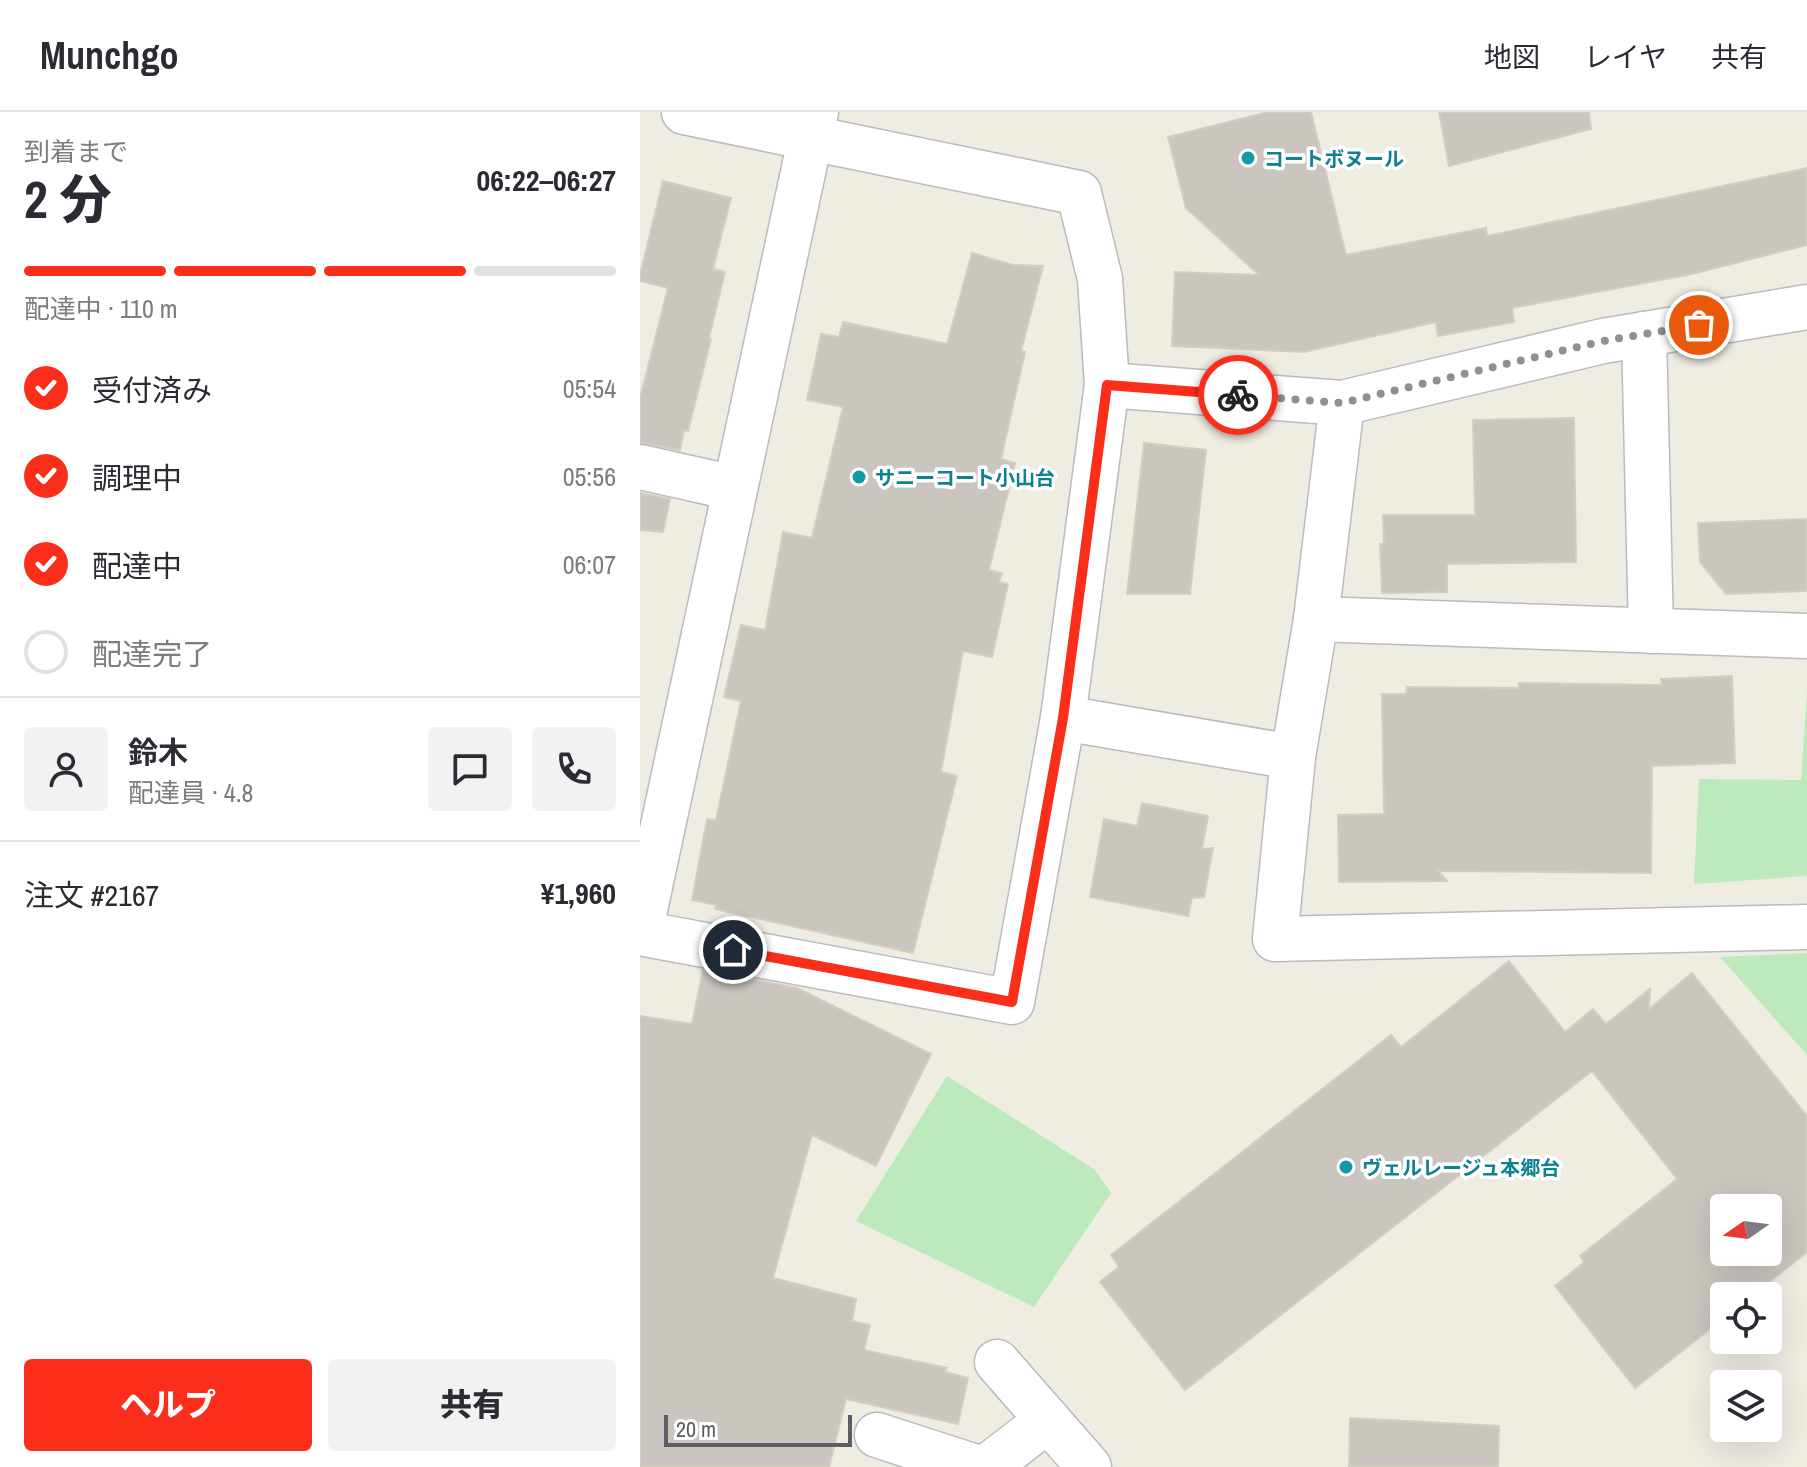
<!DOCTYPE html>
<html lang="ja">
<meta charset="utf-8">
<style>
:root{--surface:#fff;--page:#f2f2f3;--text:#2b2b33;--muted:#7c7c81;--line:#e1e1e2;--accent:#fb2e1c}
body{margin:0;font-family:"Archivo Narrow","Noto Sans JP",sans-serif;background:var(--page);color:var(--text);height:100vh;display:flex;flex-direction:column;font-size:30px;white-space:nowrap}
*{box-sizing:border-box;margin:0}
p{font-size:26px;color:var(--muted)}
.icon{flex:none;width:44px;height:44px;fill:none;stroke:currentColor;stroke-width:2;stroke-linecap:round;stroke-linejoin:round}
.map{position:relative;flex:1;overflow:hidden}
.panel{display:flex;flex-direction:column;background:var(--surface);width:640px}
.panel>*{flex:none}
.needle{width:52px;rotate:256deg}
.tools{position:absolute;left:1070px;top:1082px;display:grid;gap:16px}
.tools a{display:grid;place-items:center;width:72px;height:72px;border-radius:8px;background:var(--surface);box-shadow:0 8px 32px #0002;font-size:40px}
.scale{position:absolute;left:24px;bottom:20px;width:188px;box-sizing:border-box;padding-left:8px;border:4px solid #5b5f65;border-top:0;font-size:22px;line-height:28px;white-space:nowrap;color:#5b5f65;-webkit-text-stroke:6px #fff;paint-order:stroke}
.pin{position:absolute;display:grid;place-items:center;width:68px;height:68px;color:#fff;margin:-34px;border:4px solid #fff;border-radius:50%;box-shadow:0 2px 8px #0007}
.courier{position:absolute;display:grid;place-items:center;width:80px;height:80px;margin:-40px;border:6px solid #fb2e1c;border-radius:50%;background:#fff;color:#222;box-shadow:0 2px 10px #0007}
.headline em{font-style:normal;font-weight:800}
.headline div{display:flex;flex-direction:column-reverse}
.headline{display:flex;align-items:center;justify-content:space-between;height:136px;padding:0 24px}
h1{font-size:52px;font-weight:800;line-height:60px}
.bar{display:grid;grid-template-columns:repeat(4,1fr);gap:12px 8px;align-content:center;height:96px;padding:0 24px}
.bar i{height:10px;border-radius:6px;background:var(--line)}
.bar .active{background:var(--accent)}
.bar p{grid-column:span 4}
.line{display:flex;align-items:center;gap:20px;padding:0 24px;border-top:2px solid var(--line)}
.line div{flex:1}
.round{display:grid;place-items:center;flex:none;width:84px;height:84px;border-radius:8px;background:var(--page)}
ol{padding:0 24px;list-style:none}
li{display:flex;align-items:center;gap:24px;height:88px}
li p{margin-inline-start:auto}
li .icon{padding:8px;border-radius:50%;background:var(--accent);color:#fff;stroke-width:4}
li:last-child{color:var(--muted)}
li i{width:44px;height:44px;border:4px solid var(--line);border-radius:50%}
.action{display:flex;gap:16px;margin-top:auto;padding:16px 24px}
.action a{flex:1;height:92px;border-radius:8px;background:var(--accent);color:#fff;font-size:32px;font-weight:800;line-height:92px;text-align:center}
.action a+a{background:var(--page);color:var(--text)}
header{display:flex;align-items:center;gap:48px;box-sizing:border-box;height:112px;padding:0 40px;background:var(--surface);border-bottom:2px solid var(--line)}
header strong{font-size:38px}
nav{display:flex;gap:44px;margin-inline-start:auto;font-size:28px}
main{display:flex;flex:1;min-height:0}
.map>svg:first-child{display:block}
.green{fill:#bceabc}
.building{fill:#cac6bf;stroke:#d5cec0;stroke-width:2;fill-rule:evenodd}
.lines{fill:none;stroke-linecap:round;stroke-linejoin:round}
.minor-casing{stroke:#b8bbc0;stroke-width:47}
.minor{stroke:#fff;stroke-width:44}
.done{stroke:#8f9091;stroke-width:8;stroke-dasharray:0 14.4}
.route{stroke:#fb2e1c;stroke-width:10}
.culture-dot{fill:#0f9aa8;stroke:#fff;stroke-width:3}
.labels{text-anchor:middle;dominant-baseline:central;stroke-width:7;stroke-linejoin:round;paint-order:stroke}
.culture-label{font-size:20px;font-weight:bold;fill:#0d838f;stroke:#fff;text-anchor:start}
</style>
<header>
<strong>Munchgo</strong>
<nav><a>地図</a><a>レイヤ</a><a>共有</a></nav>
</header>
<main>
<section class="panel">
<div class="headline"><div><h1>2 分</h1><p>到着まで</p></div><em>06:22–06:27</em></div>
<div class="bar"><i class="active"></i><i class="active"></i><i class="active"></i><i></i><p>配達中 · 110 m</p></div>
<ol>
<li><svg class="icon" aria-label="check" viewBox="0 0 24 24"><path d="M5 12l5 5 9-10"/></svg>受付済み<p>05:54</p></li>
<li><svg class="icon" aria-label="check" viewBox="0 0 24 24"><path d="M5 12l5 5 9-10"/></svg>調理中<p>05:56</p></li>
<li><svg class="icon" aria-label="check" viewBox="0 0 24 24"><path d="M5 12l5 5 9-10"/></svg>配達中<p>06:07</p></li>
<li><i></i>配達完了</li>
</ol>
<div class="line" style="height:144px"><a class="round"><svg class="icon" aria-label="person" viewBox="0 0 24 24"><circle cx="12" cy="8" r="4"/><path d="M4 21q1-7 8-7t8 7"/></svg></a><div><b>鈴木</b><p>配達員 · 4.8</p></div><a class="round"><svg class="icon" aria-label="chat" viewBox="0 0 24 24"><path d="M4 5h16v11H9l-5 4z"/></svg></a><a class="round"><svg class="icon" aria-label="phone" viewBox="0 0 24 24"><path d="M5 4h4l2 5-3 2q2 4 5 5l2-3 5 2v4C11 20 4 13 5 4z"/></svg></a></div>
<div class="line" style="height:104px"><div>注文 #2167</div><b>¥1,960</b></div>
<div class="action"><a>ヘルプ</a><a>共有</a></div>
</section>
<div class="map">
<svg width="1167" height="1355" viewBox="0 0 1167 1355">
<rect width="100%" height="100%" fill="#efece2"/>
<!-- green -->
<g class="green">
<polygon points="1167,579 1167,764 1054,772 1059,667 1161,668"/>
<polygon points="1167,841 1167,943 1080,845"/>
<polygon points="307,964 454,1057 471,1081 394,1195 216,1109"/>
</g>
<!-- building -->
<g class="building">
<polygon points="628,0 671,0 706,143 846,116 847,124 1167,56 1167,133 1052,162 872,196 874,210 798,224 796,210 664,240 532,234 535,160 619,163 546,96 528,25"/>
<polygon points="799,0 949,0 951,17 809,54"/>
<polygon points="23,69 91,86 73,157 85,160 69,226 71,227 48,319 44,318 40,338 0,331 0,286 28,176 0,169 0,163"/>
<polygon points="332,141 373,153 403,154 381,239 385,240 361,347 375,351 349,458 362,461 359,470 368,472 352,545 323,539 301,660 317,664 273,841 75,797 76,793 52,788 67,707 76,708 101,589 84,585 101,513 125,518 143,420 172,426 203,295 167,288 181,222 199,225 203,210 307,232"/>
<polygon points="934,306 936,450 807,452 807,480 742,481 740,432 744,432 743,403 835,403 833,308"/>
<polygon points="504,331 566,338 550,482 487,482"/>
<polygon points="0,381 30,387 23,420 0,418"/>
<polygon points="1167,407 1167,479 1086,482 1060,450 1058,411"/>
<polygon points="1092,564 1095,651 1012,654 1011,761 798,759 807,769 699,770 698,703 744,702 742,582 766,582 767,575 879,576 879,571 1022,573 1021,567"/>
<polygon points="502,691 568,704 562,737 573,736 564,785 552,786 548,804 450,785 464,707 497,714"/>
<path d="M869,849L925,920L953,897L966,912L1010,877L1009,897L1052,861L1167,1004V1140L1112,1184H1084V1206L995,1276L915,1174L944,1150L940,1144L1037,1067L952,959L545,1278L460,1170L479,1155L471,1143L751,923L761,935ZM1084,1096H1128V1140H1084Z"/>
<polygon points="63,858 157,876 291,942 236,1054 172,1023 133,1166 216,1187 212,1209 230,1213 224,1238 307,1256 305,1260 328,1266 318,1312 206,1287 189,1355 0,1355 0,904 52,912"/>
<polygon points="710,1306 859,1314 858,1355 709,1355"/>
</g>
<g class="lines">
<defs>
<g id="minor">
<polyline points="1004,222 1011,519"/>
<polyline points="467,273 702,291 963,229 1167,195"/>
<polyline points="702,291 676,507 653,645 635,827 1167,815"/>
<polyline points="0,355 94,376"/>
<polyline points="676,507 1167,524"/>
<polyline points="423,606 653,645"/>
<polyline points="0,821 372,890 423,606 467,273 460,167 439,81 44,0"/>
<polyline points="0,821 176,0"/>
<polyline points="357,1250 449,1355"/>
<polyline points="237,1323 336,1355"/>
<polyline points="347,1355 408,1308"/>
</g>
</defs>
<!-- minor casing -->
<use href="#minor" class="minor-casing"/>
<!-- minor -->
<use href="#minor" class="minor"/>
</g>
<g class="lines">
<!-- done -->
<polyline class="done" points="598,283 702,291 963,229 1059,213"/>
<!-- route -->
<polyline class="route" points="93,838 372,890 423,606 467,273 598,283"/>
</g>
<!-- markers -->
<g class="culture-dot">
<circle cx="608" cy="46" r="8"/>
<circle cx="219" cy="365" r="8"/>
<circle cx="706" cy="1055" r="8"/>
</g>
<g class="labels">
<!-- culture labels -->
<g class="culture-label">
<text x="624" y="46">コートボヌール</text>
<text x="235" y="365">サニーコート小山台</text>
<text x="722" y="1055">ヴェルレージュ本郷台</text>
</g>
</g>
</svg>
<div class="tools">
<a><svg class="needle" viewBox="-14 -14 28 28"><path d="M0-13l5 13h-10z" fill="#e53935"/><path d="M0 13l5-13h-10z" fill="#7c7c81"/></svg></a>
<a><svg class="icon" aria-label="locate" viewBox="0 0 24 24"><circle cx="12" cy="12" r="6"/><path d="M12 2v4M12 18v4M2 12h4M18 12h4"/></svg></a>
<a><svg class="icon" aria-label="layers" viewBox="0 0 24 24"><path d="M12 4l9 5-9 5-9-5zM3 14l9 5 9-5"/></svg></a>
</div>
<div class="scale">20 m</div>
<div class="pin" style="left:1059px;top:213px;background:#ea580c"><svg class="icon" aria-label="bag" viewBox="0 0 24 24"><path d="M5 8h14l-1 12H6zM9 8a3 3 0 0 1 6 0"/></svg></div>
<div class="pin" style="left:93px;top:838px;background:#1f2937"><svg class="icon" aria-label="home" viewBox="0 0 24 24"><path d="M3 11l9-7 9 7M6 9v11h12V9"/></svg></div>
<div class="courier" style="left:598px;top:283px"><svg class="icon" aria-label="bike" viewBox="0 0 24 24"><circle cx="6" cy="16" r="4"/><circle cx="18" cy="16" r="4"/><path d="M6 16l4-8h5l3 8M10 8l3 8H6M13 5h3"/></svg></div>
</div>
</main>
